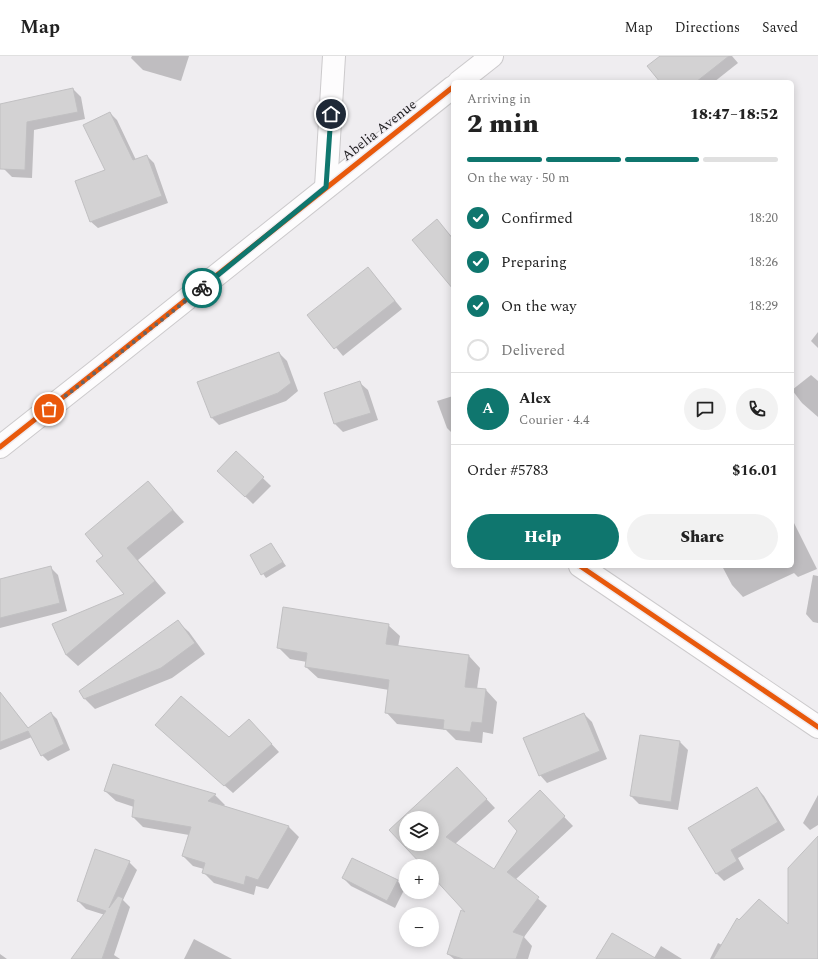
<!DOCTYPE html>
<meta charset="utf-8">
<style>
:root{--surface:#fff;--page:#f2f2f2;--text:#222;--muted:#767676;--line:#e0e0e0;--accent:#0f766e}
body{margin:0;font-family:Spectral,serif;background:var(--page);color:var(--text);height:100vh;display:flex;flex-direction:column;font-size:15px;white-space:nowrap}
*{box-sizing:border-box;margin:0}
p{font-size:13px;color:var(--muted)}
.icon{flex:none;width:22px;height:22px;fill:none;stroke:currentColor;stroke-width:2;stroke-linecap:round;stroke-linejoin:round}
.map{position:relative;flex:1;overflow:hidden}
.drawer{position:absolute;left:451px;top:24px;width:343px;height:488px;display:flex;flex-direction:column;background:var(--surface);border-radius:6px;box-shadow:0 2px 10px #0003}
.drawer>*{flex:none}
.controls{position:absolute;left:399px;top:755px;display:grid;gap:8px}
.controls a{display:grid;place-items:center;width:40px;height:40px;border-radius:50%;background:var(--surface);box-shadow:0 2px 10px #0003;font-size:20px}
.pin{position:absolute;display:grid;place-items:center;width:34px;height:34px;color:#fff;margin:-17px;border:2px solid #fff;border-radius:50%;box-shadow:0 1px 4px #0007}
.courier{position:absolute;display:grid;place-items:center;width:40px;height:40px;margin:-20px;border:3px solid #0f766e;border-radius:50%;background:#fff;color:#222;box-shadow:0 1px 5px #0007}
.head em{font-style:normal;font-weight:800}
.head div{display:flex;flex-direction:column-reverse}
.head{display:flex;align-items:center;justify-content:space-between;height:68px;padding:0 16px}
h1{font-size:26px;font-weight:800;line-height:30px}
.bar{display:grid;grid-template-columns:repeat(4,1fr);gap:6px 4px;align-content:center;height:48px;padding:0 16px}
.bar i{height:5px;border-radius:3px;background:var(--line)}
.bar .selected{background:var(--accent)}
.bar p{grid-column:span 4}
.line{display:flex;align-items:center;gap:10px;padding:0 16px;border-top:1px solid var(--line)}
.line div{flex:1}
.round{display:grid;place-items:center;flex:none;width:42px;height:42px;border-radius:21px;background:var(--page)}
ol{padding:0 16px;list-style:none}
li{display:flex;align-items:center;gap:12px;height:44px}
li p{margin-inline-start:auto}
li .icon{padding:4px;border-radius:50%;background:var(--accent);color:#fff;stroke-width:4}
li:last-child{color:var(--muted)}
li i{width:22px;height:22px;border:2px solid var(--line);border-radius:50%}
.button{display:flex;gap:8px;margin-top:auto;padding:8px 16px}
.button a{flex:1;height:46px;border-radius:24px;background:var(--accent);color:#fff;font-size:16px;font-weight:800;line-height:46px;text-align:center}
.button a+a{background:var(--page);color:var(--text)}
header{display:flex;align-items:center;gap:24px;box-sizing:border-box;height:56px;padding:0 20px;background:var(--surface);border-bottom:1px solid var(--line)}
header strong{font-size:19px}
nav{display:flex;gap:22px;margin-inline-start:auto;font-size:14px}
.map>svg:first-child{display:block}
.shadow{fill:#0003;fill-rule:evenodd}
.building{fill:#d3d2d3;stroke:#c1c0c2;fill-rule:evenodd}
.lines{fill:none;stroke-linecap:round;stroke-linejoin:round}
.street-casing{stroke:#cccacc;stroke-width:24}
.street{stroke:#fdfcfd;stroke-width:22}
.cycleway-casing{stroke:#efecf1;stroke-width:8}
.cycleway{stroke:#e8590c;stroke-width:5}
.done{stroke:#666467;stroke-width:4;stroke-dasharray:0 7.2}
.route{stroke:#0f766e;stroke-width:5}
.labels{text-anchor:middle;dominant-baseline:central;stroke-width:3;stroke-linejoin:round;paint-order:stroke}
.street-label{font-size:14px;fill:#1c1b1d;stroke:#efecf1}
</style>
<header>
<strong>Map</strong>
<nav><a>Map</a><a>Directions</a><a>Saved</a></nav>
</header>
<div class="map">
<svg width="818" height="903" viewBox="0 0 818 903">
<rect width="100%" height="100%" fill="#efedf0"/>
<!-- shadow -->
<g class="shadow">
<polygon points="132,0 189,0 181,25 143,14 131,2"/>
<polygon points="661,0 732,0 738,7 714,26 662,26"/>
<polygon points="73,33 81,41 85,63 34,74 32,122 12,121 4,113 0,93 0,49"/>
<polygon points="110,57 117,64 136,104 147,100 154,107 168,147 98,172 90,165 106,115"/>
<polygon points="437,165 453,182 453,231"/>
<polygon points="368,212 402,253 343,300 309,259"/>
<polygon points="818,276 818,292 811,285"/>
<polygon points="279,297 287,305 298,335 286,345 219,369 211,361"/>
<polygon points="811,319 818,325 818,361 802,347 792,334"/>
<polygon points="360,327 368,334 378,364 343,376 335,368 325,338"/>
<polygon points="453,340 453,378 447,372 437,345"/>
<polygon points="236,396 271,430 253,448 226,422"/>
<polygon points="148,426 184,466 138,504 166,537 78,610 66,599 125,539 105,500"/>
<polygon points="792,463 817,513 798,521 794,517 743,541 732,529 722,510 792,510"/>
<polygon points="271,488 286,510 266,522 251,500"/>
<polygon points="50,511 58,519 67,555 0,572 0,524"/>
<polygon points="813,519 818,520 818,567 813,566 806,558"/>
<polygon points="178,566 189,576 205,598 172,622 95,653 85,643 81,636"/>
<polygon points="388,569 400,580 398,591 469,600 480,612 477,633 486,634 497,646 493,678 483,676 482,687 456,684 446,674 397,668 386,656 389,634 318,622 306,611 307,606 290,603 278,591"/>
<polygon points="3,641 29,673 51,657 57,663 70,694 48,705 42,699 32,681 0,694 0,642"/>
<polygon points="584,658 592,666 607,703 547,727 540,719"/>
<polygon points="156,669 229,682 257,672 279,696 233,737"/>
<polygon points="640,680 680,686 688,694 678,754 639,748 631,740"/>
<polygon points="114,709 215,739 225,749 224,750 289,771 299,781 268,833 256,830 254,839 214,827 203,816 204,813 193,810 183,800 189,779 143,771 133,761 134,751 116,745 105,735"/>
<path d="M457,712L495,752L455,788L494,815L540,736L573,770L515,824L547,850L524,881L532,890L528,903H454L448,898L469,859L432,819V810H424L390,774ZM406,762H432V788H406Z"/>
<polygon points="757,732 764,740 785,774 738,802 744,813 724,825 716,817"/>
<polygon points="818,739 818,769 810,774 803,767"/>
<polygon points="129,806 137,814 123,844 130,851 114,899 120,903 73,903 105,859 86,853 78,845"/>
<polygon points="818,806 818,903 710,903 718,887 722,889 789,870"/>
<polygon points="343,822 397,825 405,832 395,852 351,830"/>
<polygon points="194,883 232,903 184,903"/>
<polygon points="661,890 682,903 598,903 654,902"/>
<polygon points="0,898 7,903 0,903"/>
</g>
<!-- building -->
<g class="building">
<polygon points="660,0 729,0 696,26 660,26 647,10"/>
<polygon points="73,32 78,56 27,66 25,114 0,113 0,48"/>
<polygon points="110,56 133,104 147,99 162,140 90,166 75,125 105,114 83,69"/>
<polygon points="437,163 453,183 453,233 412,184"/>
<polygon points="368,211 395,245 334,293 307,259"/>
<polygon points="279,296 291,327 278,337 211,362 197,326"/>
<polygon points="360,325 371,357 334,368 324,337"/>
<polygon points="236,395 264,421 245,441 217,415"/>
<polygon points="148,425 173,454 127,492 155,525 66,599 52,568 124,538 96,505 103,500 85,478"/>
<polygon points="271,487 283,506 261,519 250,499"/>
<polygon points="51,510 60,547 0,562 0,523"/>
<polygon points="283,551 389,568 386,588 469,599 465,631 486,633 482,667 472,666 470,676 443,673 444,664 385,657 389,624 305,611 307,597 277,592"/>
<polygon points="178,564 195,587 161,612 84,643 79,635"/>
<polygon points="0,636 28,672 51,656 64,688 41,700 28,675 0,686"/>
<polygon points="181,640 229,681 249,663 272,688 224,730 155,669"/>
<polygon points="584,657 600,695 539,720 523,682"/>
<polygon points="640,679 680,685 671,746 630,740"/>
<polygon points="113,708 216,738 208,745 289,770 258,824 246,820 244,829 202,817 205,807 182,800 191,771 132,761 134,744 104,735"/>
<path d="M457,711L487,743L446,781L494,813L517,775L508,765L540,734L565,760L507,816L539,841L513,876L524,880L516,903H463L447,898L461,854L465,856L432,820V810H423L389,774ZM406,762H432V788H406Z"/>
<polygon points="757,731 778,766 731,794 737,805 716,818 688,772"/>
<polygon points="818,780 818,903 713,903 737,862 739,864 759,843 788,868 788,812"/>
<polygon points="95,793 130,805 109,852 118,840 123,842 102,903 71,903 106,855 77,845"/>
<polygon points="352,802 398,824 387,845 342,822"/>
<polygon points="612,877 657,903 596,903"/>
</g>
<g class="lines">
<defs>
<g id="street">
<polyline points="459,26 492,0"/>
<polyline points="326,131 334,0"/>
<path d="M0,391C152,272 302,150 453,31"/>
<polyline points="580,510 818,671"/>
</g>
</defs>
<!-- street casing -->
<use href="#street" class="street-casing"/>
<!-- street -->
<use href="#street" class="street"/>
<defs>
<g id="cycleway">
<path d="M0,391C152,272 302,150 453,31"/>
<polyline points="580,510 818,671"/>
</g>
</defs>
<!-- cycleway casing -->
<use href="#cycleway" class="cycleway-casing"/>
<!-- cycleway -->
<use href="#cycleway" class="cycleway"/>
</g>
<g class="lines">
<!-- done -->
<polyline class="done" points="49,353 202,232"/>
<!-- route -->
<polyline class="route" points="202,232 326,131 331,58"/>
</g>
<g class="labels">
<!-- street labels -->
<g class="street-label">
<text transform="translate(379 74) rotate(-38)">Abelia Avenue</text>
</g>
</g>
</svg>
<div class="controls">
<a><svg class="icon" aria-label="layers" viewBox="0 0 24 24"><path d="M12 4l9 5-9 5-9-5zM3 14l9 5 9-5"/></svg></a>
<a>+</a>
<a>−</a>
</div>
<div class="pin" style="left:49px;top:353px;background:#ea580c"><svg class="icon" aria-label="bag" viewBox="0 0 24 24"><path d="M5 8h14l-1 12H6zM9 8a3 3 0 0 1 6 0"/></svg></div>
<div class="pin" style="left:331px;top:58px;background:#1f2937"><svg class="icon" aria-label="home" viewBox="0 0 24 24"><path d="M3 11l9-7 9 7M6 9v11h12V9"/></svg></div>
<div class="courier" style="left:202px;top:232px"><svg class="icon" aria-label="bike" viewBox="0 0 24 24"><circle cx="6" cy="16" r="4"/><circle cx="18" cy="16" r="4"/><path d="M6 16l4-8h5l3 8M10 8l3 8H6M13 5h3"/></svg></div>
<section class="drawer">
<div class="head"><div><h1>2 min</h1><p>Arriving in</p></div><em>18:47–18:52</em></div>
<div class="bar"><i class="selected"></i><i class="selected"></i><i class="selected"></i><i></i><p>On the way · 50 m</p></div>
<ol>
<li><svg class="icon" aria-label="check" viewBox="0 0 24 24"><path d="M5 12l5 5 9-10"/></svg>Confirmed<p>18:20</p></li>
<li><svg class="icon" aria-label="check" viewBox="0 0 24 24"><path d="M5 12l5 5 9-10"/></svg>Preparing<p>18:26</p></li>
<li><svg class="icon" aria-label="check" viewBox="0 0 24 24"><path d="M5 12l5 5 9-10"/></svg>On the way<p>18:29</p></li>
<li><i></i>Delivered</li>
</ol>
<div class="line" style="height:72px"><b class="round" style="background:var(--accent);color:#fff">A</b><div><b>Alex</b><p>Courier · 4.4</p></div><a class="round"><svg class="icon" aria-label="chat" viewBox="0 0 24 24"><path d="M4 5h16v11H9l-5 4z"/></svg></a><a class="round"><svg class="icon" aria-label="phone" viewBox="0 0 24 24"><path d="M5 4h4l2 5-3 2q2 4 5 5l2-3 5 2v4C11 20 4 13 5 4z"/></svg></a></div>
<div class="line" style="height:52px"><div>Order #5783</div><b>$16.01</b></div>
<div class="button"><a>Help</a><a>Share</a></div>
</section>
</div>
